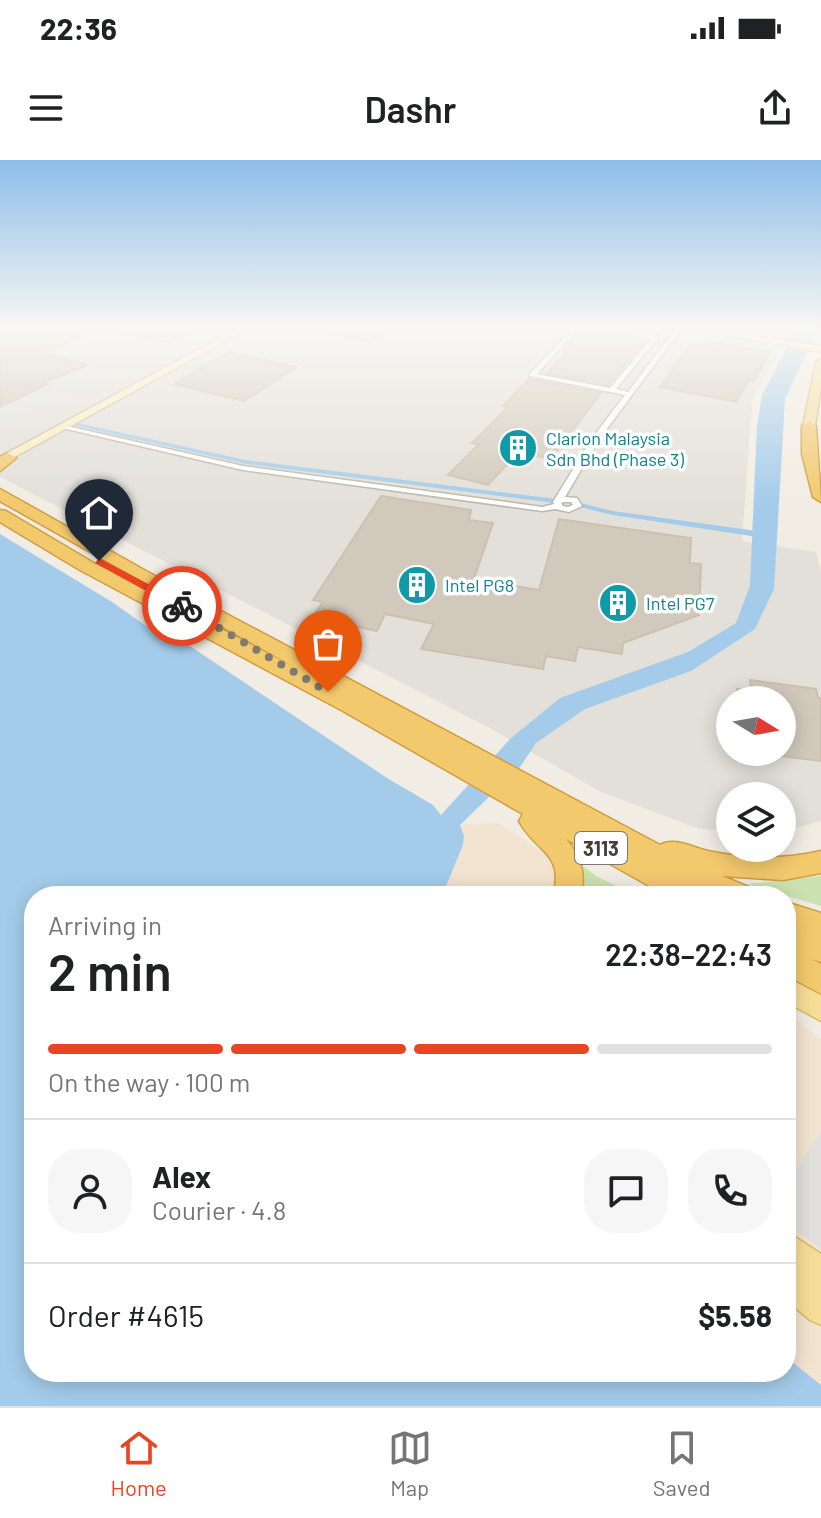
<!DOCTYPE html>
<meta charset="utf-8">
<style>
:root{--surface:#fff;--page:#f6f6f6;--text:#202124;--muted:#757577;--line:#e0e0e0;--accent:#e94523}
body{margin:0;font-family:Barlow,sans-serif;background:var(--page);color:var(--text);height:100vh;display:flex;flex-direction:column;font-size:30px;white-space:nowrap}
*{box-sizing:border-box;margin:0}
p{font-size:26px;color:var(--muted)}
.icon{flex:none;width:44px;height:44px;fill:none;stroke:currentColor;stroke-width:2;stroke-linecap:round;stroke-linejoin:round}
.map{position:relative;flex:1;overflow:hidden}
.side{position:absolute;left:24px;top:726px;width:772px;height:496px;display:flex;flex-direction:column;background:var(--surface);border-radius:32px;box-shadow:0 4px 20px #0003}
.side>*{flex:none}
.needle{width:52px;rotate:101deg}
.fabs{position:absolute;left:716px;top:526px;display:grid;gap:16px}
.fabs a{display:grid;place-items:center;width:80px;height:80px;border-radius:50%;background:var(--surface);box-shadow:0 4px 20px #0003;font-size:40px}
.pin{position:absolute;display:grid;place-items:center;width:68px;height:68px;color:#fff;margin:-82px -34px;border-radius:50% 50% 50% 0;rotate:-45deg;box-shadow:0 0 8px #0007}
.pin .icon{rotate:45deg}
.courier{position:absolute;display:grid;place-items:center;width:80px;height:80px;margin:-40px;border:6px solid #e94523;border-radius:50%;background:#fff;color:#222;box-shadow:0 2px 10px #0007}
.overview em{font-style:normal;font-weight:600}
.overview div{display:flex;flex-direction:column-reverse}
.overview{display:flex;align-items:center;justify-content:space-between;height:136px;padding:0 24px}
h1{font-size:52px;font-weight:600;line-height:60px}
.bar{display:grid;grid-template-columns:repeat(4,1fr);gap:12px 8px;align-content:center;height:96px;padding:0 24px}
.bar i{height:10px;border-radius:6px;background:var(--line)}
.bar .active{background:var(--accent)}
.bar p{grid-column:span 4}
.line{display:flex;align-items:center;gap:20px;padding:0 24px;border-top:2px solid var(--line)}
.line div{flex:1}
.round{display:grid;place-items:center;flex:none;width:84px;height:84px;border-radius:32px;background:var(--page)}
.status{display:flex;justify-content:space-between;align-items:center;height:56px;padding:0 40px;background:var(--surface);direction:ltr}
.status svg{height:22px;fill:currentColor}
header{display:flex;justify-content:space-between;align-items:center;height:104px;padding:0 24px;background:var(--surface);font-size:36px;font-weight:600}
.dock{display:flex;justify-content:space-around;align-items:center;height:112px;border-top:2px solid var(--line);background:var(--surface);font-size:22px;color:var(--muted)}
.dock a{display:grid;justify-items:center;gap:4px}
.dock .active{color:var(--accent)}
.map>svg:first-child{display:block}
.commercial{fill:#f2e4d0}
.industrial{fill:#e3dfd9;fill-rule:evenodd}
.green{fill:#cbe2b0}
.parking{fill:#e2e0dc}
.water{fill:#a4ccea}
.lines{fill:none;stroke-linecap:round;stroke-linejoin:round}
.canal{fill:#a4ccea;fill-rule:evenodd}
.building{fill:#d1c9bb;stroke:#ccc1af;stroke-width:2}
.street-casing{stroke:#beb8ab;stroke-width:3}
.secondary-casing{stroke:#cdc197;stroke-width:3}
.primary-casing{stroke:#daba6a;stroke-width:3}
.highway-casing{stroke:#d19e3f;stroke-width:3}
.street{fill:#fff;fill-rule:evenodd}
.secondary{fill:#faeec5;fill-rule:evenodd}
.primary{fill:#f6dd98;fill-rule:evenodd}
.highway{fill:#f3c96e;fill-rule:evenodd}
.route{fill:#e94523}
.done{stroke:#7f7b72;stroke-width:8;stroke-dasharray:0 14.4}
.labels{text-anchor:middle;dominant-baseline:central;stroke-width:7;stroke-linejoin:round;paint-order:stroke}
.far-culture-label{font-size:18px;fill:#0d838f;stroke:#fff;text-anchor:start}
.shield{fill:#fff;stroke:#7b7772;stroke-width:2}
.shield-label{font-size:20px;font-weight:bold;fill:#423d35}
</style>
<div class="status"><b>22:36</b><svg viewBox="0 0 49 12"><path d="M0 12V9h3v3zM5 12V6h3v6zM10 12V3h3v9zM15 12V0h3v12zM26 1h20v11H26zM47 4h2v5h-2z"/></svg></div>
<header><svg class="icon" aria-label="menu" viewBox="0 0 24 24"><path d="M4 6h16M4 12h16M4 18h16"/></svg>Dashr<svg class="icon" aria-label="share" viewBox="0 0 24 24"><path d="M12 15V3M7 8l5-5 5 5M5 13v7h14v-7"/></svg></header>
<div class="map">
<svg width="821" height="1246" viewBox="0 0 821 1246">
<rect width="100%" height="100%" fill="#f1ede4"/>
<!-- commercial -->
<g class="commercial">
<polygon points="498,663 613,736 442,736 463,685 463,670 460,665"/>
<polygon points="786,852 821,879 821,1225 786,1197"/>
</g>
<!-- industrial -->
<path class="industrial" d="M0,168H791L752,242L742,381L816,392L821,412V661L782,672V636H730V671L699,669L599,631L488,567L0,317ZM730,540H782V592H730Z"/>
<!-- green -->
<g class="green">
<polygon points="573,699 598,717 637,736 578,736"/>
<polygon points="821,716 821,746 747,724"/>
</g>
<!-- parking -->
<g class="parking">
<polygon points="94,206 116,212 0,269 0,251"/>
<polygon points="104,285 161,298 77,352 30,327"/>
<polygon points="821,971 821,1089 786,1063 786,1026"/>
</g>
<!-- water -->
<polygon class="water" points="797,168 818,168 785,239 774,429 755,469 691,511 585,549 536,583 520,607 460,665 464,676 463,685 442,736 34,736 34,1212 786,1212 786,1197 821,1225 821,1246 0,1246 0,374 112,442 152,470 169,472 387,618 433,645 441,655 510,579 560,538 688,492 736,463 750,425 757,266 762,235"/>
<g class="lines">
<!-- canal -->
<g class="canal">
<polygon points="73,262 246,300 556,339 560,341 556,343 246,304 76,266 72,264"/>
<polygon points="576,342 613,351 764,372 768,375 764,378 613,355 576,346"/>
</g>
</g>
<!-- building -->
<g class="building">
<polygon points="0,168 50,168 82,176 44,193 87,205 43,223 47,224 0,247"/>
<polygon points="123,168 195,168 169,182 122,172"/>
<polygon points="325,168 391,168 370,182 325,172"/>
<polygon points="590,168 646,180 608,225 547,213 568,191 563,190 582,169"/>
<polygon points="707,181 770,192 754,221 749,220 736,242 660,227 690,185 703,187"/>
<polygon points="229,192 296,207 244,241 174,224"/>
<polygon points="529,219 601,233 551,299 519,292 488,325 448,315 479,284 472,283 508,247 503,246"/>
<polygon points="381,336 471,350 469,360 493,363 474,419 539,430 559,359 691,378 690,403 701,404 699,455 623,483 622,494 578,487 575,501 546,496 543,509 421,489 434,464 385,454 377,471 313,457 323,442 313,440"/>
<polygon points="750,520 816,529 818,538 821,538 821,601 782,596 782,540 738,540 737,529 751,531"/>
</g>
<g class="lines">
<defs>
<path id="street" d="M573,168H579L537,214L610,228L652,178L606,168H619L658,176V178L616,229L628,232L676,168H682L600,278L565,337L577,338L582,346L569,352L555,349L542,351L243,310L58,267L62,265L243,306L542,347L554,344L553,342L593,277L625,235L530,216V214ZM564,342H571L573,345L568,347L563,346L561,343Z"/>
<g id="secondary">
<polygon points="238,168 249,168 0,305 0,297"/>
<polygon points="686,168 708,168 821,186 821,192"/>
</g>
<g id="primary">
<polygon points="821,199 821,226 815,266 809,270 803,266 816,202"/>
<polygon points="786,817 821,835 821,861 786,842"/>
<polygon points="786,1071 821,1094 821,1165 810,1160 786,1140"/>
</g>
<g id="highway">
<polygon points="809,262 816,266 821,342 813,337 802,294 802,266"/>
<polygon points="8,293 16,298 0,311 0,297"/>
<path d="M0,329L146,411L660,685C674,677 692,687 708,691C746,699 783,700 821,691V713L783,720L722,716L751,728L755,736H713L702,731L705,736H667L566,679C581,697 586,714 581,736H553C565,692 536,693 519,661L523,654L343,551L80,410L0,362V350L6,351L92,402L296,508L0,341Z"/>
<polygon points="786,742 821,753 821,802 812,799 821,804 821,834 786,815"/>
</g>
</defs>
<!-- street casing -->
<use href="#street" class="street-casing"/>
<!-- secondary casing -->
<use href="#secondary" class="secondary-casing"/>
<!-- primary casing -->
<use href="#primary" class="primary-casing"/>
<!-- highway casing -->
<use href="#highway" class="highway-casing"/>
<!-- street -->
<use href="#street" class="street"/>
<!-- secondary -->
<use href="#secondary" class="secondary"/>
<!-- primary -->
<use href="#primary" class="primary"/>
<!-- highway -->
<use href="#highway" class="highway"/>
</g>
<!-- sky -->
<linearGradient id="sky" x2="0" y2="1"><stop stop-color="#8dbee9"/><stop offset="0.49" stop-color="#f9f7f3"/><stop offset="1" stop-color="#f9f7f3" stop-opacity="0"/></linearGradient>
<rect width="821" height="343" fill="url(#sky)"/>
<!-- route -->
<polygon class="route" points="99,398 186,444 188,446 179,449 95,403"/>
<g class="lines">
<!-- done -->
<polyline class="done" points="182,446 328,532"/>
</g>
<!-- icons -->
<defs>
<symbol id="building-disc" viewBox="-11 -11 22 22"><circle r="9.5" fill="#0f9aa8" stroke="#fff"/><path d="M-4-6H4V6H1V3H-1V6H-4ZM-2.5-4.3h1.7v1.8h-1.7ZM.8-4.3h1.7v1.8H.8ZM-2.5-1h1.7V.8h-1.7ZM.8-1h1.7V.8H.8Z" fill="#fff"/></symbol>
</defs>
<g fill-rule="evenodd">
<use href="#building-disc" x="496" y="266" width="44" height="44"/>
<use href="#building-disc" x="395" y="403" width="44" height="44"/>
<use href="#building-disc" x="596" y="421" width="44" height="44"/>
</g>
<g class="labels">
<!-- far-culture labels -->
<g class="far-culture-label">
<text x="546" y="278">Clarion Malaysia<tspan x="546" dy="21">Sdn Bhd (Phase 3)</tspan></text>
<text x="445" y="425">Intel PG8</text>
<text x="646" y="443">Intel PG7</text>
</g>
<!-- shield labels -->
<rect class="shield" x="575" y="672" width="52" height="32" rx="6"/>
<g class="shield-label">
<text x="601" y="688">3113</text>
</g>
</g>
</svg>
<div class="fabs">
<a><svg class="needle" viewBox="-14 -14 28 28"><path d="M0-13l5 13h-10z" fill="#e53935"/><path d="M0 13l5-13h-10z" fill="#757577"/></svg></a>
<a><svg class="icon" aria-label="layers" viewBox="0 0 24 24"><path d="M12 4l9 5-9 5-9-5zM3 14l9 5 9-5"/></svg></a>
</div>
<div class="pin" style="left:328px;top:532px;background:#ea580c"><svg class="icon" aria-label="bag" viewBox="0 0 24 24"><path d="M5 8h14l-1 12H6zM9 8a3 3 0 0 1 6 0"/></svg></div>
<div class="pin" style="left:99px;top:401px;background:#1f2937"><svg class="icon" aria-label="home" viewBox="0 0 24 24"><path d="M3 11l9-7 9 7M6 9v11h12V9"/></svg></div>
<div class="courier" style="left:182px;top:446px"><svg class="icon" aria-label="bike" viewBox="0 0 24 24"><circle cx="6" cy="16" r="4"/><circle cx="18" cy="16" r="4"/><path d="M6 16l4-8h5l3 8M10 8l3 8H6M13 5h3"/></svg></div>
<section class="side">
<div class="overview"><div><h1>2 min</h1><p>Arriving in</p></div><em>22:38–22:43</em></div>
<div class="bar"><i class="active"></i><i class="active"></i><i class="active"></i><i></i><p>On the way · 100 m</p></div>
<div class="line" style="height:144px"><a class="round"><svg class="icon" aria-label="person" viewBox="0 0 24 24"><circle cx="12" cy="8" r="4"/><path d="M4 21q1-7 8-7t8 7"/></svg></a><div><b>Alex</b><p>Courier · 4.8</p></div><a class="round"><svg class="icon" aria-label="chat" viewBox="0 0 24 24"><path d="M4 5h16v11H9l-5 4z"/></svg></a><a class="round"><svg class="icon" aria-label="phone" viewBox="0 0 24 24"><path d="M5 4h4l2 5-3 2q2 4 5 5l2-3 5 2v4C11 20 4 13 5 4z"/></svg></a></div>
<div class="line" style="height:104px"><div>Order #4615</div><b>$5.58</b></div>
</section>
</div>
<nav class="dock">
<a class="active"><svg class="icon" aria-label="home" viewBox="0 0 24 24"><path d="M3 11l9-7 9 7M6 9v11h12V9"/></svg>Home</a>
<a><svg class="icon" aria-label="map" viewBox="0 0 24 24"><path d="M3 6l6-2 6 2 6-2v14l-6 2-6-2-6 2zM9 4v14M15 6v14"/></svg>Map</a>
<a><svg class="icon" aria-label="saved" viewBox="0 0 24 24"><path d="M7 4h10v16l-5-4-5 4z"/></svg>Saved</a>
</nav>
